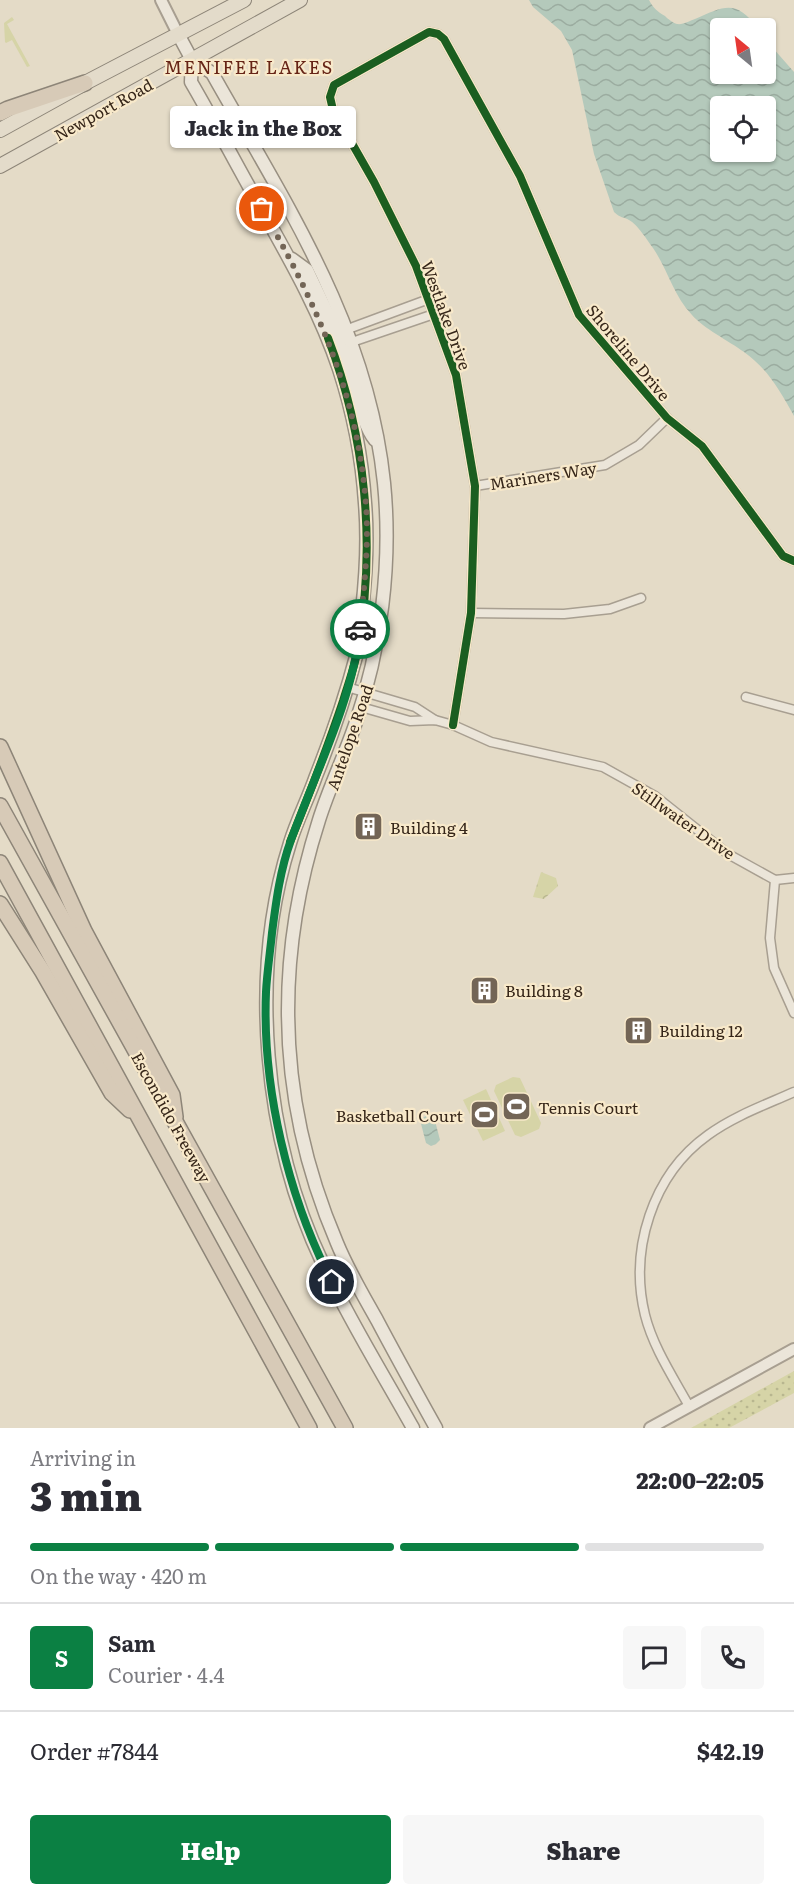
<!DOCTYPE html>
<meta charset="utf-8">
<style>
:root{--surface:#fff;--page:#f7f7f7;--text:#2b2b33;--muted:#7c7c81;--line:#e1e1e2;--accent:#0b8043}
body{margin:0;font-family:Literata,serif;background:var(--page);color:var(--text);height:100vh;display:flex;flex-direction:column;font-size:22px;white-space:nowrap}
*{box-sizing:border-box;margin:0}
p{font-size:20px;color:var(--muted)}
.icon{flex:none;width:33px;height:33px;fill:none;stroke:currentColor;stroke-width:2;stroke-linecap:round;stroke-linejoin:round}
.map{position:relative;height:1428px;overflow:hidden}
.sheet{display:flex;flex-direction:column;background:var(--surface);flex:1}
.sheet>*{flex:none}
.needle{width:39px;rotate:331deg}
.tools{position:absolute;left:710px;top:18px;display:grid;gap:12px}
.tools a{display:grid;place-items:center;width:66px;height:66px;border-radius:6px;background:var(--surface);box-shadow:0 2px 4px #0004;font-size:30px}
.pin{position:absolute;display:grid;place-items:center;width:51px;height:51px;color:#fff;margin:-26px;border:3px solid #fff;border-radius:50%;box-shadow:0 2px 6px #0007}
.courier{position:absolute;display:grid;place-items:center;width:60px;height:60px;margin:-30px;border:4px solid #0b8043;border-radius:50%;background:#fff;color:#222;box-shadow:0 2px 8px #0007}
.bubble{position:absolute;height:42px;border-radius:6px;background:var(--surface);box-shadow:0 2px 4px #0004;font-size:20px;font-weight:800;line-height:42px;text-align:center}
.headline em{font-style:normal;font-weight:800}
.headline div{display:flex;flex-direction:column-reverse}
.headline{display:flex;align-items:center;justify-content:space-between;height:102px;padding:0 30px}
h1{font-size:39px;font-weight:800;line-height:45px}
.bar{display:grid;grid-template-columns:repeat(4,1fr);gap:9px 6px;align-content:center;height:72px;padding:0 30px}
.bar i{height:8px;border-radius:4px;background:var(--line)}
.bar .current{background:var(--accent)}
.bar p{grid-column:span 4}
.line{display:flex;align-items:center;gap:15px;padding:0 30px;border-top:2px solid var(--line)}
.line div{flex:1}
.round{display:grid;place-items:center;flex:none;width:63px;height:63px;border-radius:6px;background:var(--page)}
.action{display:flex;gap:12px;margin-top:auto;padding:12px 30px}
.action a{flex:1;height:69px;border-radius:6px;background:var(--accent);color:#fff;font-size:24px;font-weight:800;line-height:69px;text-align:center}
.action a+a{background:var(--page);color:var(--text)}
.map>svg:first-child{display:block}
.grass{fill:url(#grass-dots)}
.forest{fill:url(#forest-crowns)}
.garden{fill:#d6d4a7}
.water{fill:url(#water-waves);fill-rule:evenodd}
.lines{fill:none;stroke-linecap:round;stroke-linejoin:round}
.minor-casing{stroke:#a89f91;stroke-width:11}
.tertiary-casing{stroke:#a89f91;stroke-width:14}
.secondary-casing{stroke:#988f81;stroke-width:15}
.primary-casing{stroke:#8d8578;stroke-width:16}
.motorway-casing{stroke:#8d8578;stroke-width:18}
.minor{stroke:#ebe5d9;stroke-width:8}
.tertiary{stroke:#ebe5d9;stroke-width:10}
.secondary{stroke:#ebe5d9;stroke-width:12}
.primary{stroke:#e3dbca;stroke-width:14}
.motorway{stroke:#d7cab7;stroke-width:15}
.cycleway-casing{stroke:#f8e9ca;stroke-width:11}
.cycleway{stroke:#1b5e20;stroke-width:8}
.done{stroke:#736556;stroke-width:6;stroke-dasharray:0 10.8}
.route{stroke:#0b8043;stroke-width:8}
.labels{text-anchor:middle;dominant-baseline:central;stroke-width:4.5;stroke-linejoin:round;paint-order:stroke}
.street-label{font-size:16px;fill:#362619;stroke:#f8e9ca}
.poi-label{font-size:16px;fill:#362619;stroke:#f8e9ca;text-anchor:start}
.neighbourhood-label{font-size:18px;letter-spacing:1.5px;fill:#662416;stroke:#f8e9ca}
</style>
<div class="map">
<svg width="794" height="1428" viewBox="0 0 794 1428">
<defs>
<pattern id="grass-dots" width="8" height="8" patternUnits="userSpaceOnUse" patternTransform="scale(1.5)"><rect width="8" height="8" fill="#d6d4a7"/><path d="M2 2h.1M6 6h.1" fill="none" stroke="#b8b68f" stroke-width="1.8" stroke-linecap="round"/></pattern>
<pattern id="forest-crowns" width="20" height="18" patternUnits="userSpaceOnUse" patternTransform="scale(1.5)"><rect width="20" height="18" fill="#d6d4a7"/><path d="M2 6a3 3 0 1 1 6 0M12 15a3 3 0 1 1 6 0" fill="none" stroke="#b8b68f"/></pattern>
<pattern id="water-waves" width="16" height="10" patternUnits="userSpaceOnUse" patternTransform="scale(1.5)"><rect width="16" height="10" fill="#b4c9bb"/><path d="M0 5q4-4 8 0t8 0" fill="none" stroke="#9baca0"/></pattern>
</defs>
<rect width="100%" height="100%" fill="#e4dbc7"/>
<!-- grass -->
<polygon class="grass" points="794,1371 794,1393 729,1428 691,1428"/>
<!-- forest -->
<polygon class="forest" points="541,872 556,878 558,886 544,899 533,897"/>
<!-- garden -->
<g class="garden">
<polygon points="12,17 14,20 7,24 30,66 27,67 12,40 6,43 5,42 4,23"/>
<polygon points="513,1077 520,1078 541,1123 539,1129 521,1137 515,1135 494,1091 496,1085"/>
<polygon points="486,1089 505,1131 483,1141 463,1100"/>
</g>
<!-- water -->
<g class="water">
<path d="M529,0H649C653,8 658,12 665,16C668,19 673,23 677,24C683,25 689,21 695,19C726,5 736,0 758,28H720V74H765V39L794,72V416C780,391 768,369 744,352C729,341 703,328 692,315C673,295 668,270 653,248C648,241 637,224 629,220C622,216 622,219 614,212L594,154L572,50L561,31L533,7ZM720,106H765V152H720Z"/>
<polygon points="427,1115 434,1117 440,1140 436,1144 431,1146 426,1143 420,1120"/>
</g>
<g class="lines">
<defs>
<g id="minor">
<polyline points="348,329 429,299"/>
<polyline points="352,342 434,314"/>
<polyline points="475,486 605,465 639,445 667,418"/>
<polyline points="471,613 564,614 610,609 641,598"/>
<polyline points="347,687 415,707 435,720"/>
<polyline points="746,697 794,710"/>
<polyline points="361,707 410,721 435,720 453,725 491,742 603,767 655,796 728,854 775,880 794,878"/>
<polyline points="453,725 471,613 475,486 456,375 416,266 374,182 333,110 330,97 334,85 429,32 438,34 444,39 520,176 579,315 667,418 702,446 783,556 794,561"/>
<polyline points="775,880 770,938 774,968 794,1013"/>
<path d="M689,1406C673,1377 653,1347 645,1315C629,1250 652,1175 708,1135C734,1116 765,1105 794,1092"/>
</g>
<g id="tertiary">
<polyline points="161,0 178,34"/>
<polyline points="650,1428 794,1349"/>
</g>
<g id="secondary">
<path d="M178,34L192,60L212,73C287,206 368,327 384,483C392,564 381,649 355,725C344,757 329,788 319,820C273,963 278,1105 337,1243C348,1270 363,1295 377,1320C396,1356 416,1392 436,1428"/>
<path d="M192,60L191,82C215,123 237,166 261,208C290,260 320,312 339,369C353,412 362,457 365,503C368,538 366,575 362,610C360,625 360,639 357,653C346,695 332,736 316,776C308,799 297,820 290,843C248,975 264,1140 323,1264C349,1320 383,1374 413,1428"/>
<polyline points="292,259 307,270 335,329 352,342"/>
<path d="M329,339C331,340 335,341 337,343C355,359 356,417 375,440"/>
</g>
<g id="primary">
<polyline points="0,130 85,83 244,0"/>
<polyline points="0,166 300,0"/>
</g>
<g id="motorway">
<polyline points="0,113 8,109 85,83"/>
<polyline points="0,747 84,931 172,1095 175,1117"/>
<polyline points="0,806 345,1428"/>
<polyline points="0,863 309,1428"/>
<polyline points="0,904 43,972 112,1093 130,1110"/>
</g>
</defs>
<!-- minor casing -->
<use href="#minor" class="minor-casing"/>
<!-- tertiary casing -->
<use href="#tertiary" class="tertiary-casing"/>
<!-- secondary casing -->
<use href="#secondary" class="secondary-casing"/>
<!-- primary casing -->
<use href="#primary" class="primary-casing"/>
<!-- motorway casing -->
<use href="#motorway" class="motorway-casing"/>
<!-- minor -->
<use href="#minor" class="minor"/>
<!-- tertiary -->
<use href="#tertiary" class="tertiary"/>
<!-- secondary -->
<use href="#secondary" class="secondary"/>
<!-- primary -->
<use href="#primary" class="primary"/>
<!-- motorway -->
<use href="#motorway" class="motorway"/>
<defs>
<g id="cycleway">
<polyline points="453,725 471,613 475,486 456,375 416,266 374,182 333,110 330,97 334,85 429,32 438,34 444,39 520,176 579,315 667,418 702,446 783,556 794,561"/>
<path d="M290,842C309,795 327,749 343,701C348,684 355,666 358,648C376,544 366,437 328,338"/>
</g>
</defs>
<!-- cycleway casing -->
<use href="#cycleway" class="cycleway-casing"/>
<!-- cycleway -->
<use href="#cycleway" class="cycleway"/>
</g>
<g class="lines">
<!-- done -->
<path class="done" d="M262,209C317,304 358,395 366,505C369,546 364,588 360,629"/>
<!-- route -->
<path class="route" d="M332,1282C288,1197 262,1088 266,992C267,973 270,953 272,933C276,902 280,870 291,840C315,774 353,699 360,629"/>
</g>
<!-- icons -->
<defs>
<symbol id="building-square" viewBox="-11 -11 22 22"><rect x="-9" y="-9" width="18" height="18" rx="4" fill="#736556" stroke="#f8e9ca"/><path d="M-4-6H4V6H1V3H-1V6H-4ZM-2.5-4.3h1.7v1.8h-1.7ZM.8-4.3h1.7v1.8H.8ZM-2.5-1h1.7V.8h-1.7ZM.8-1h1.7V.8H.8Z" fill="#fff"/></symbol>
<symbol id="stadium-square" viewBox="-11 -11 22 22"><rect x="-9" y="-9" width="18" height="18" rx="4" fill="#736556" stroke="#f8e9ca"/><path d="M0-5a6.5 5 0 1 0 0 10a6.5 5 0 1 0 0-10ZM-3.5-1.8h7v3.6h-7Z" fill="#fff"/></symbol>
</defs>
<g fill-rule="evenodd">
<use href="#building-square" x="352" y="810" width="33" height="33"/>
<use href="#building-square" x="468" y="974" width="33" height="33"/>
<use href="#building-square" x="622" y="1014" width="33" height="33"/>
<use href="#stadium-square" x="500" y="1090" width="33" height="33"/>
<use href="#stadium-square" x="468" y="1098" width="33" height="33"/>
</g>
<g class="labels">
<!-- street labels -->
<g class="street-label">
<text transform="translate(103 109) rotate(-29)">Newport Road</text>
<text transform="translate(447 315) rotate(70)">Westlake Drive</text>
<text transform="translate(629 352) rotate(50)">Shoreline Drive</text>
<text transform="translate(543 475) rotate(-9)">Mariners Way</text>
<text transform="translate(349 737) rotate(-71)">Antelope Road</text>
<text transform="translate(684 820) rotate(35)">Stillwater Drive</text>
<text transform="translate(172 1117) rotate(61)">Escondido Freeway</text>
</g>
<!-- poi labels -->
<g class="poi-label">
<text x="390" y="827">Building 4</text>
<text x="505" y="990">Building 8</text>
<text x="659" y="1030">Building 12</text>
<text x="538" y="1107">Tennis Court</text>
<text x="463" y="1115" text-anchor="end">Basketball Court</text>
</g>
<!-- neighbourhood labels -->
<g class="neighbourhood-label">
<text x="249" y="66">MENIFEE LAKES</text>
</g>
</g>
</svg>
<div class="tools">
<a><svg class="needle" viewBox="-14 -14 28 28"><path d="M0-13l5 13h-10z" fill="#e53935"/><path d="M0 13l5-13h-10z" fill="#7c7c81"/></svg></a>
<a><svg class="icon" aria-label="locate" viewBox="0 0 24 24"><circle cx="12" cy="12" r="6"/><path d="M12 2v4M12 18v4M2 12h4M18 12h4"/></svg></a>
</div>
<div class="pin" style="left:262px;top:209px;background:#ea580c"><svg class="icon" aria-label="bag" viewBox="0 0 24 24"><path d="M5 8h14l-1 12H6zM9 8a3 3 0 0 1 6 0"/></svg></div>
<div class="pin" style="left:332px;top:1282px;background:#1f2937"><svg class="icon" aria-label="home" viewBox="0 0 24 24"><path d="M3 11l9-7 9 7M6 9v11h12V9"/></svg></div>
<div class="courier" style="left:360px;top:629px"><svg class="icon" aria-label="car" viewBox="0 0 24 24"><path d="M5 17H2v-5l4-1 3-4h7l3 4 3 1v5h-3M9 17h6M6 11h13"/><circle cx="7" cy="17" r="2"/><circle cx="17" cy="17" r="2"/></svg></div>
<div class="bubble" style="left:170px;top:106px;width:186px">Jack in the Box</div>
</div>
<section class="sheet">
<div class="headline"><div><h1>3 min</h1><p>Arriving in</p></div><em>22:00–22:05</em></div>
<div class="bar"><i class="current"></i><i class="current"></i><i class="current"></i><i></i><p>On the way · 420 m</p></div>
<div class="line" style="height:108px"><b class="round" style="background:var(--accent);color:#fff">S</b><div><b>Sam</b><p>Courier · 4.4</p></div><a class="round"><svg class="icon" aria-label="chat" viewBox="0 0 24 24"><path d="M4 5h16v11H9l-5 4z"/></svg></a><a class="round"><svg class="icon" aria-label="phone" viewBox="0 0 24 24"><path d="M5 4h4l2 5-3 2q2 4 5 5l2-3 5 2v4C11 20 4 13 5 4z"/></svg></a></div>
<div class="line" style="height:78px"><div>Order #7844</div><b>$42.19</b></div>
<div class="action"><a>Help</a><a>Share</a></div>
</section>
